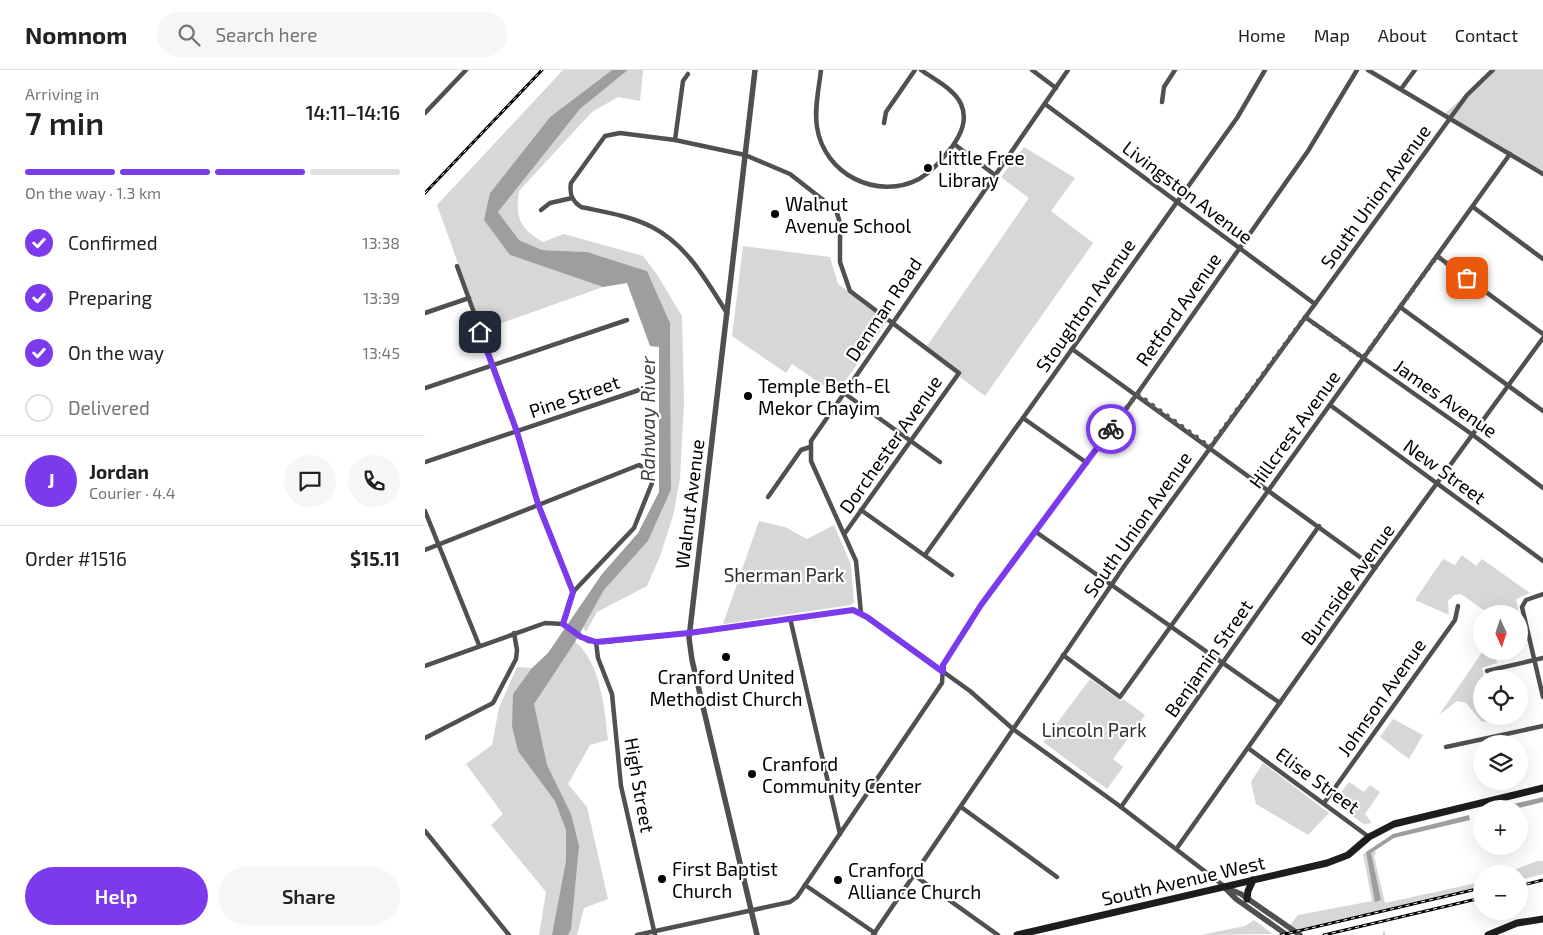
<!DOCTYPE html>
<meta charset="utf-8">
<style>
:root{--surface:#fff;--page:#f6f6f6;--text:#222;--muted:#767676;--line:#e0e0e0;--accent:#7c3aed}
body{margin:0;font-family:"Exo 2",sans-serif;background:var(--page);color:var(--text);height:100vh;display:flex;flex-direction:column;font-size:19px;white-space:nowrap}
*{box-sizing:border-box;margin:0}
p{font-size:16px;color:var(--muted)}
.icon{flex:none;width:28px;height:28px;fill:none;stroke:currentColor;stroke-width:2;stroke-linecap:round;stroke-linejoin:round}
.map{position:relative;flex:1;overflow:hidden}
.side{display:flex;flex-direction:column;background:var(--surface);width:425px}
.side>*{flex:none}
.needle{width:32px;rotate:177deg}
.fabs{position:absolute;left:1048px;top:535px;display:grid;gap:10px}
.fabs a{display:grid;place-items:center;width:55px;height:55px;border-radius:50%;background:var(--surface);box-shadow:0 5px 20px #0002;font-size:25px}
.pin{position:absolute;display:grid;place-items:center;width:42px;height:42px;color:#fff;margin:-21px;border-radius:10px;box-shadow:0 2px 8px #0006}
.courier{position:absolute;display:grid;place-items:center;width:50px;height:50px;margin:-25px;border:4px solid #7c3aed;border-radius:50%;background:#fff;color:#222;box-shadow:0 1px 6px #0007}
.summary em{font-style:normal;font-weight:600}
.summary div{display:flex;flex-direction:column-reverse}
.summary{display:flex;align-items:center;justify-content:space-between;height:85px;padding:0 25px}
h1{font-size:32px;font-weight:600;line-height:38px}
.bar{display:grid;grid-template-columns:repeat(4,1fr);gap:8px 5px;align-content:center;height:60px;padding:0 25px}
.bar i{height:6px;border-radius:4px;background:var(--line)}
.bar .current{background:var(--accent)}
.bar p{grid-column:span 4}
.line{display:flex;align-items:center;gap:12px;padding:0 25px;border-top:1px solid var(--line)}
.line div{flex:1}
.round{display:grid;place-items:center;flex:none;width:52px;height:52px;border-radius:26px;background:var(--page)}
ol{padding:0 25px;list-style:none}
li{display:flex;align-items:center;gap:15px;height:55px}
li p{margin-inline-start:auto}
li .icon{padding:5px;border-radius:50%;background:var(--accent);color:#fff;stroke-width:4}
li:last-child{color:var(--muted)}
li i{width:28px;height:28px;border:2px solid var(--line);border-radius:50%}
.button{display:flex;gap:10px;margin-top:auto;padding:10px 25px}
.button a{flex:1;height:58px;border-radius:30px;background:var(--accent);color:#fff;font-size:20px;font-weight:600;line-height:58px;text-align:center}
.button a+a{background:var(--page);color:var(--text)}
header{display:flex;align-items:center;gap:30px;box-sizing:border-box;height:70px;padding:0 25px;background:var(--surface);border-bottom:1px solid var(--line)}
header strong{font-size:24px}
nav{display:flex;gap:28px;margin-inline-start:auto;font-size:18px}
.search{width:350px;height:45px;background:var(--page);display:flex;align-items:center;gap:12px;box-sizing:border-box;padding:0 18px;border-radius:28px;color:var(--muted);font-size:19px}
main{display:flex;flex:1;min-height:0}
.map>svg:first-child{display:block}
.green{fill:#d7d7d7}
.water{fill:#9e9e9e}
.lines{fill:none;stroke-linecap:round;stroke-linejoin:round}
.stream{stroke:#9e9e9e;stroke-width:1}
.minor{stroke:#505050;stroke-width:4.5}
.tertiary{stroke:#505050;stroke-width:5.5}
.secondary{stroke:#1d1d1d;stroke-width:7}
.rail-casing{stroke:#000;stroke-width:3}
.rail{stroke:#fff;stroke-width:1;stroke-dasharray:4;stroke-linecap:butt}
.done{stroke:#595959;stroke-width:5;stroke-dasharray:0 9}
.route{stroke:#7c3aed;stroke-width:6}
.poi-dot{fill:#000;stroke:#fff;stroke-width:2}
.labels{text-anchor:middle;dominant-baseline:central;stroke-width:4.5;stroke-linejoin:round;paint-order:stroke}
.poi-label{font-size:19px;fill:#000;stroke:#fff;text-anchor:start}
.street-label{font-size:19px;fill:#000;stroke:#fff}
.park-label{font-size:19px;fill:#2e2e2e;stroke:#fff}
.water-label{font-size:20px;font-style:italic;fill:#3f3f3f;stroke:#fff}
</style>
<header>
<strong>Nomnom</strong>
<div class="search"><svg class="icon" aria-label="search" viewBox="0 0 24 24"><circle cx="10" cy="10" r="6"/><path d="M15 15l6 6"/></svg>Search here</div>
<nav><a>Home</a><a>Map</a><a>About</a><a>Contact</a></nav>
</header>
<main>
<section class="side">
<div class="summary"><div><h1>7 min</h1><p>Arriving in</p></div><em>14:11–14:16</em></div>
<div class="bar"><i class="current"></i><i class="current"></i><i class="current"></i><i></i><p>On the way · 1.3 km</p></div>
<ol>
<li><svg class="icon" aria-label="check" viewBox="0 0 24 24"><path d="M5 12l5 5 9-10"/></svg>Confirmed<p>13:38</p></li>
<li><svg class="icon" aria-label="check" viewBox="0 0 24 24"><path d="M5 12l5 5 9-10"/></svg>Preparing<p>13:39</p></li>
<li><svg class="icon" aria-label="check" viewBox="0 0 24 24"><path d="M5 12l5 5 9-10"/></svg>On the way<p>13:45</p></li>
<li><i></i>Delivered</li>
</ol>
<div class="line" style="height:90px"><b class="round" style="background:var(--accent);color:#fff">J</b><div><b>Jordan</b><p>Courier · 4.4</p></div><a class="round"><svg class="icon" aria-label="chat" viewBox="0 0 24 24"><path d="M4 5h16v11H9l-5 4z"/></svg></a><a class="round"><svg class="icon" aria-label="phone" viewBox="0 0 24 24"><path d="M5 4h4l2 5-3 2q2 4 5 5l2-3 5 2v4C11 20 4 13 5 4z"/></svg></a></div>
<div class="line" style="height:65px"><div>Order #1516</div><b>$15.11</b></div>
<div class="button"><a>Help</a><a>Share</a></div>
</section>
<div class="map">
<svg width="1118" height="865" viewBox="0 0 1118 865">
<rect width="100%" height="100%" fill="#fff"/>
<!-- green -->
<g class="green">
<polygon points="138,0 187,0 125,47 65,123 85,185 178,217 57,260 12,135"/>
<path d="M203,0H218L215,31L193,27L167,42L94,121C90,148 95,159 118,172L139,164L218,186L233,206L257,246L259,332L255,409L248,446L235,486L222,516L172,542L161,562L158,557L179,520L223,471L246,420L245,253L222,201L162,182L117,180L94,170L73,142L155,39Z"/>
<polygon points="1069,0 1118,0 1118,101 1113,102 1019,44"/>
<polygon points="599,77 650,108 626,141 668,173 560,326 462,252 411,324 367,294 361,303 307,266 318,176 405,187 413,214 502,276 604,128 576,107"/>
<polygon points="334,451 360,457 382,469 409,455 426,495 429,532 426,535 298,554"/>
<polygon points="1037,485 1051,496 1057,489 1105,523 1091,529 1096,553 1094,553 1094,544 1064,544 1036,524 1029,525 1023,531 1024,545 990,530 1018,489 1030,495"/>
<path d="M150,572C175,590 180,640 183,670L165,675L143,714L162,737L183,829L159,838L152,865H114L121,822L66,755L78,744L41,694L67,675L74,638L92,597L107,598L123,610Z"/>
<polygon points="1058,581 1070,581 1072,593 1057,598 1060,609 1056,609 1056,646 1066,646 1067,651 1057,652 1041,633 1032,631 1014,645"/>
<polygon points="665,609 696,631 698,629 720,645 688,689 698,697 682,719 618,672"/>
<polygon points="968,649 998,665 984,689 955,667"/>
<polygon points="838,693 904,743 883,765 831,734 826,712"/>
<polygon points="924,712 939,722 945,715 955,722 940,744 947,753 939,754 908,733"/>
<polygon points="948,778 951,783 949,786 960,833 1056,812 1056,818 870,862 864,856 873,845 947,831 938,784"/>
<polygon points="1112,791 1118,791 1118,804 1094,810 1094,804 1079,804"/>
<polygon points="829,850 848,864 776,865 820,856"/>
</g>
<!-- water -->
<g class="water">
<polygon points="187,0 203,0 155,39 73,142 94,170 117,180 162,182 222,201 245,253 246,420 223,471 179,520 150,572 109,634 122,695 146,744 154,776 146,859 143,865 127,865 141,791 141,760 130,731 93,681 87,656 88,624 107,598 123,583 177,504 213,463 234,422 234,277 225,276 202,213 178,217 85,185 59,150 65,123 125,47"/>
<polygon points="1118,727 1118,732 1090,739 1067,739"/>
<polygon points="1044,745 1045,750 969,768 946,783 956,830 950,832 941,782 968,764"/>
</g>
<g class="lines">
<!-- stream -->
<polyline class="stream" points="959,862 959,865"/>
<!-- minor -->
<g class="minor">
<path d="M396,0C394,18 389,39 392,57C399,104 452,131 494,109C508,101 517,89 527,77C536,64 543,50 536,34C529,19 510,10 496,0"/>
<polyline points="607,0 631,18"/>
<polyline points="943,0 1118,104"/>
<polyline points="976,19 990,0"/>
<polyline points="737,32 739,17 750,0"/>
<polyline points="620,34 890,234"/>
<polyline points="0,43 41,0"/>
<polyline points="459,53 461,42 490,0"/>
<polyline points="250,70 258,11 263,4"/>
<polyline points="529,74 570,105"/>
<polyline points="1048,137 1118,189"/>
<polyline points="116,140 125,133 147,128"/>
<polyline points="1012,186 1118,264"/>
<polyline points="32,196 92,361 113,434 148,522 138,554"/>
<polyline points="975,237 1118,341"/>
<polyline points="0,243 44,228"/>
<path d="M302,243C281,210 262,175 227,157C206,146 179,142 156,137C147,131 144,124 146,113L180,66L195,63L250,70L320,85L365,104L411,140L415,153V192L425,221L534,303L420,463"/>
<polyline points="880,247 1048,365 1118,418"/>
<polyline points="647,279 950,498"/>
<polyline points="0,318 202,250"/>
<polyline points="419,323 515,392"/>
<polyline points="905,335 1118,491"/>
<polyline points="598,348 662,393"/>
<polyline points="0,392 223,317"/>
<polyline points="343,427 376,380 385,377"/>
<polyline points="436,440 527,505"/>
<polyline points="0,441 54,575"/>
<polyline points="611,462 855,633"/>
<polyline points="0,480 214,395 223,400 227,413 209,458 148,522"/>
<polyline points="500,485 812,48 840,0"/>
<polyline points="1118,524 1101,530 1097,537 1118,627"/>
<polyline points="436,543 431,491 386,391 386,371 643,0"/>
<polyline points="365,548 415,764"/>
<polyline points="171,572 173,588 187,624 196,716 230,865"/>
<polyline points="638,585 695,627 1085,84"/>
<polyline points="0,596 120,553 138,554 163,571 179,572 264,563 428,540 442,547 545,621 588,659 696,737 799,816"/>
<polyline points="1062,601 1118,588"/>
<polyline points="0,668 68,633 91,589 92,580 89,563"/>
<polyline points="1021,677 1118,656"/>
<polyline points="823,678 944,767"/>
<polyline points="899,733 1030,550 1033,536"/>
<polyline points="536,737 632,807"/>
<polyline points="696,737 894,456"/>
<polyline points="0,761 84,865"/>
<polyline points="752,778 950,498 1118,268"/>
<polyline points="489,805 573,865"/>
<polyline points="380,815 450,863"/>
<polyline points="212,865 365,832 372,827 517,613 518,595 556,535 712,324 883,81 932,0"/>
<polyline points="448,865 700,495 1042,25 1068,0"/>
</g>
<!-- tertiary -->
<g class="tertiary">
<polyline points="330,0 264,568 267,590 332,865"/>
<polyline points="799,817 816,824 875,865"/>
<polyline points="800,818 811,829 862,865"/>
</g>
<!-- secondary -->
<g class="secondary">
<polyline points="822,829 823,821 828,810"/>
<polyline points="592,865 902,793 923,785 944,767 969,754 1118,718"/>
<polyline points="1063,865 1092,853 1118,849"/>
</g>
<defs>
<g id="rail">
<polyline points="0,123 117,0"/>
<polyline points="1094,816 1118,810"/>
<polyline points="856,865 1056,818"/>
<polyline points="899,865 1056,828"/>
</g>
</defs>
<!-- rail casing -->
<use href="#rail" class="rail-casing"/>
<!-- rail -->
<use href="#rail" class="rail"/>
</g>
<g class="lines">
<!-- done -->
<polyline class="done" points="686,359 712,324 785,377 880,247 938,288 1012,186 1042,208"/>
<!-- route -->
<polyline class="route" points="55,262 92,362 113,434 148,522 138,554 156,567 171,572 264,563 428,540 442,547 518,602 518,595 556,535 686,359"/>
</g>
<!-- markers -->
<g class="poi-dot">
<circle cx="503" cy="98" r="5"/>
<circle cx="350" cy="144" r="5"/>
<circle cx="323" cy="326" r="5"/>
<circle cx="301" cy="587" r="5"/>
<circle cx="327" cy="704" r="5"/>
<circle cx="237" cy="809" r="5"/>
<circle cx="413" cy="810" r="5"/>
</g>
<g class="labels">
<!-- poi labels -->
<g class="poi-label">
<text x="513" y="87">Little Free<tspan x="513" dy="22">Library</tspan></text>
<text x="360" y="133">Walnut<tspan x="360" dy="22">Avenue School</tspan></text>
<text x="333" y="315">Temple Beth-El<tspan x="333" dy="22">Mekor Chayim</tspan></text>
<text x="301" y="606" text-anchor="middle">Cranford United<tspan x="301" dy="22">Methodist Church</tspan></text>
<text x="337" y="693">Cranford<tspan x="337" dy="22">Community Center</tspan></text>
<text x="247" y="798">First Baptist<tspan x="247" dy="22">Church</tspan></text>
<text x="423" y="799">Cranford<tspan x="423" dy="22">Alliance Church</tspan></text>
</g>
<!-- street labels -->
<g class="street-label">
<text transform="translate(763 122) rotate(37)">Livingston Avenue</text>
<text transform="translate(950 126) rotate(-54)">South Union Avenue</text>
<text transform="translate(660 235) rotate(-55)">Stoughton Avenue</text>
<text transform="translate(458 239) rotate(-56)">Denman Road</text>
<text transform="translate(753 239) rotate(-55)">Retford Avenue</text>
<text transform="translate(149 326) rotate(-19)">Pine Street</text>
<text transform="translate(1021 328) rotate(35)">James Avenue</text>
<text transform="translate(869 359) rotate(-54)">Hillcrest Avenue</text>
<text transform="translate(465 374) rotate(-55)">Dorchester Avenue</text>
<text transform="translate(1020 401) rotate(36)">New Street</text>
<text transform="translate(264 434) rotate(-83)">Walnut Avenue</text>
<text transform="translate(712 454) rotate(-55)">South Union Avenue</text>
<text transform="translate(922 514) rotate(-54)">Burnside Avenue</text>
<text transform="translate(783 588) rotate(-55)">Benjamin Street</text>
<text transform="translate(956 627) rotate(-55)">Johnson Avenue</text>
<text transform="translate(893 710) rotate(36)">Elise Street</text>
<text transform="translate(215 715) rotate(80)">High Street</text>
<text transform="translate(758 810) rotate(-13)">South Avenue West</text>
</g>
<!-- park labels -->
<g class="park-label">
<text x="359" y="504">Sherman Park</text>
<text x="669" y="659">Lincoln Park</text>
</g>
<!-- water labels -->
<g class="water-label">
<text transform="translate(222 349) rotate(-90)">Rahway River</text>
</g>
</g>
</svg>
<div class="fabs">
<a><svg class="needle" viewBox="-14 -14 28 28"><path d="M0-13l5 13h-10z" fill="#e53935"/><path d="M0 13l5-13h-10z" fill="#767676"/></svg></a>
<a><svg class="icon" aria-label="locate" viewBox="0 0 24 24"><circle cx="12" cy="12" r="6"/><path d="M12 2v4M12 18v4M2 12h4M18 12h4"/></svg></a>
<a><svg class="icon" aria-label="layers" viewBox="0 0 24 24"><path d="M12 4l9 5-9 5-9-5zM3 14l9 5 9-5"/></svg></a>
<a>+</a>
<a>−</a>
</div>
<div class="pin" style="left:1042px;top:208px;background:#ea580c"><svg class="icon" aria-label="bag" viewBox="0 0 24 24"><path d="M5 8h14l-1 12H6zM9 8a3 3 0 0 1 6 0"/></svg></div>
<div class="pin" style="left:55px;top:262px;background:#1f2937"><svg class="icon" aria-label="home" viewBox="0 0 24 24"><path d="M3 11l9-7 9 7M6 9v11h12V9"/></svg></div>
<div class="courier" style="left:686px;top:359px"><svg class="icon" aria-label="bike" viewBox="0 0 24 24"><circle cx="6" cy="16" r="4"/><circle cx="18" cy="16" r="4"/><path d="M6 16l4-8h5l3 8M10 8l3 8H6M13 5h3"/></svg></div>
</div>
</main>
